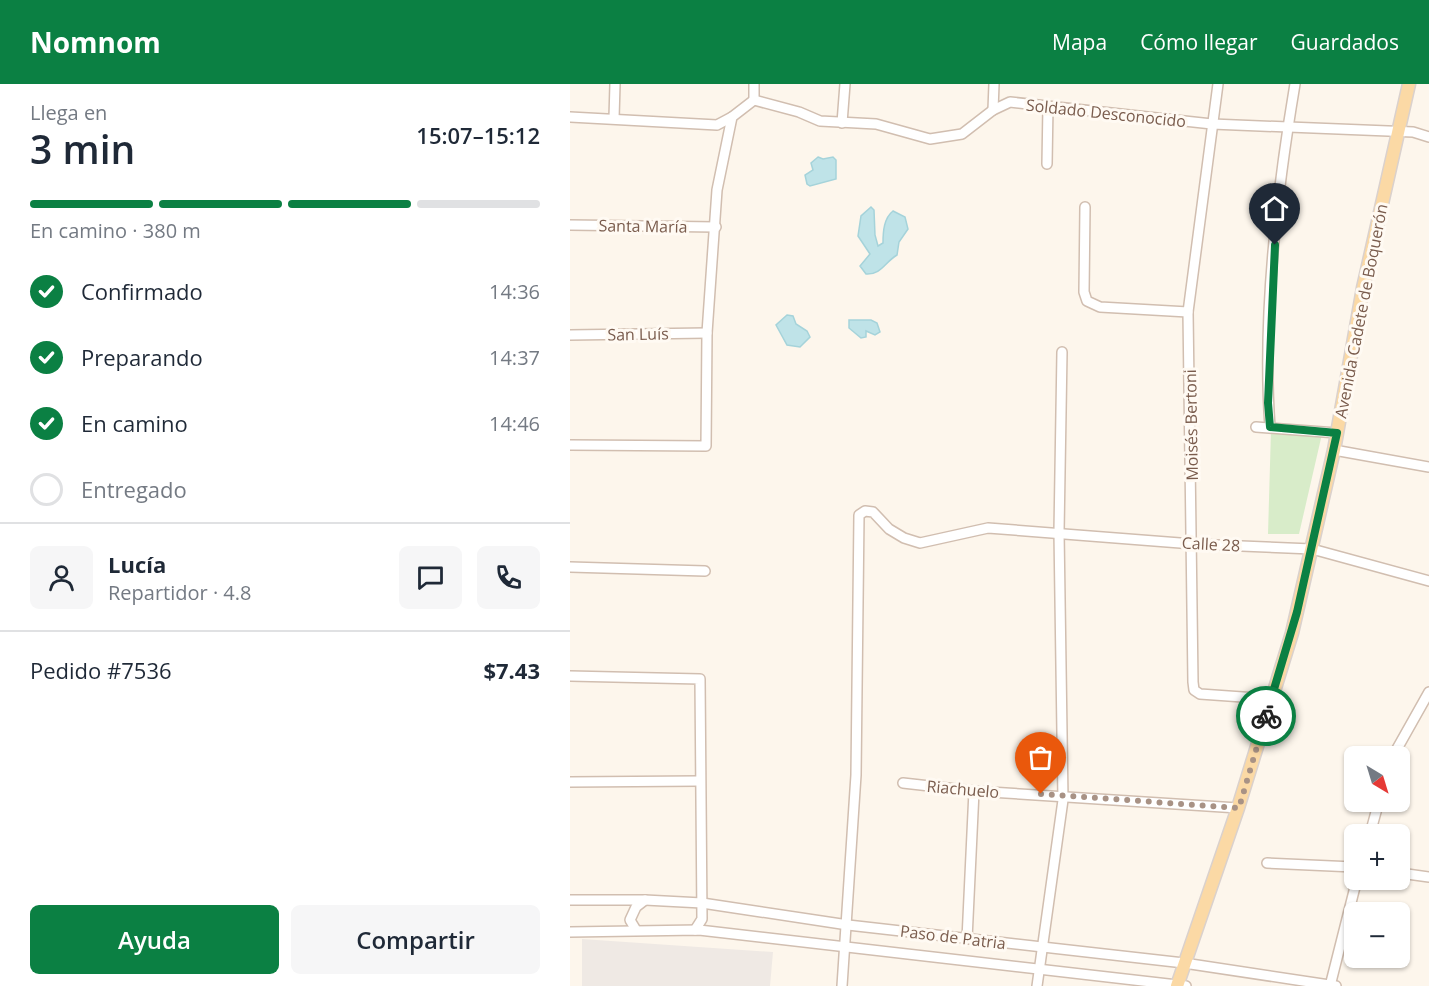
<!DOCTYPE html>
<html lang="es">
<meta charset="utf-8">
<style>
:root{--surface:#fff;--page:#f6f6f7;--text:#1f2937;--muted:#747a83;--line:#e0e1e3;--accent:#0b8043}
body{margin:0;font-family:"Open Sans",sans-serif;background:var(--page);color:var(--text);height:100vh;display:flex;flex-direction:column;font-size:22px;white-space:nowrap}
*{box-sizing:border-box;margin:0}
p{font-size:20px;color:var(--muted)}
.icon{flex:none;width:33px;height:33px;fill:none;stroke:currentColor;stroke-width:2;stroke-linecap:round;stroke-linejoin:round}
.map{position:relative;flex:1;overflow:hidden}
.side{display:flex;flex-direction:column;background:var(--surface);width:570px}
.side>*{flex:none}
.needle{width:39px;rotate:142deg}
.tools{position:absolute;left:774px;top:662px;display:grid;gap:12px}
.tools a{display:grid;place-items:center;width:66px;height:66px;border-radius:9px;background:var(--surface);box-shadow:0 2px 4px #0004;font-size:30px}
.pin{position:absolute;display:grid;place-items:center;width:51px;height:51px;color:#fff;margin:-62px -26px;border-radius:50% 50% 50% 0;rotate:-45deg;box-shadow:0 0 6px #0007}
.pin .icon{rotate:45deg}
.courier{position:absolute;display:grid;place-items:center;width:60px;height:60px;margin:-30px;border:4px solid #0b8043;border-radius:50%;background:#fff;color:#222;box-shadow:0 2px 8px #0007}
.overview em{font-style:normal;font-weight:600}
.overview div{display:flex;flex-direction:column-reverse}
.overview{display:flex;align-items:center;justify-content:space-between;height:102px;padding:0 30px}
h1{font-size:39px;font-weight:600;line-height:45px}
.bar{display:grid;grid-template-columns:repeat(4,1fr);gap:9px 6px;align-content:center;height:72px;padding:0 30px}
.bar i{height:8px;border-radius:4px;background:var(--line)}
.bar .active{background:var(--accent)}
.bar p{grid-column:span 4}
.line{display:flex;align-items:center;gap:15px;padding:0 30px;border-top:2px solid var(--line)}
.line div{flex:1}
.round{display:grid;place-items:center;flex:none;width:63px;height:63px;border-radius:9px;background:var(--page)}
ol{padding:0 30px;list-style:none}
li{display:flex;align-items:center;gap:18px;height:66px}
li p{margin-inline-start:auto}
li .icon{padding:6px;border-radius:50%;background:var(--accent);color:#fff;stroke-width:4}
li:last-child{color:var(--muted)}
li i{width:33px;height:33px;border:3px solid var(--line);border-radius:50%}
.action{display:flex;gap:12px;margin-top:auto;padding:12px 30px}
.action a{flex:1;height:69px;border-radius:9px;background:var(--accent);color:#fff;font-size:24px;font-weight:600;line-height:69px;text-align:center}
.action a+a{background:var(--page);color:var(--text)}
header{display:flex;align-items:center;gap:36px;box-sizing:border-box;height:84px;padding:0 30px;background:var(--accent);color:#fff}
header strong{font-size:28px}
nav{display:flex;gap:33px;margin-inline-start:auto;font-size:21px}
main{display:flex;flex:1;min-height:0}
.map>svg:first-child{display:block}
.industrial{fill:#efe9e4}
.green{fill:#d8ecc9}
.water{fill:#bfe3e8;stroke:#a5d3da;stroke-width:1.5}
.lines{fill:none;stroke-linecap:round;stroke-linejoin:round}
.minor-casing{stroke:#d1beb0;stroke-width:12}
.major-casing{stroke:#dad1cd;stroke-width:15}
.minor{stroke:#fff;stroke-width:9}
.major{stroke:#fbd9a5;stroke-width:12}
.done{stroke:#a89285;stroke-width:6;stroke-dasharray:0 10.8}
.route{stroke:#0b8043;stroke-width:8}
.labels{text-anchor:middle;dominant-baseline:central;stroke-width:6;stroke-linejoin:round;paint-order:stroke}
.street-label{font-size:16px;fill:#7a5c4d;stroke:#fffaf3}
</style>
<header>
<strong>Nomnom</strong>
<nav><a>Mapa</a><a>Cómo llegar</a><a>Guardados</a></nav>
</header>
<main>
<section class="side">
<div class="overview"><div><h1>3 min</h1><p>Llega en</p></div><em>15:07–15:12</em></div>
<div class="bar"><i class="active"></i><i class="active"></i><i class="active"></i><i></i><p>En camino · 380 m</p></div>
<ol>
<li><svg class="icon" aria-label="check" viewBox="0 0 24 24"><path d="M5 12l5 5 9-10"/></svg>Confirmado<p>14:36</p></li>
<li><svg class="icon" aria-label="check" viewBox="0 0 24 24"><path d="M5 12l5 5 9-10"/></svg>Preparando<p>14:37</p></li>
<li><svg class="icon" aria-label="check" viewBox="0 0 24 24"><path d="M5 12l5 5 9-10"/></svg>En camino<p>14:46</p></li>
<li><i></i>Entregado</li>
</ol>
<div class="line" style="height:108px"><a class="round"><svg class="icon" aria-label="person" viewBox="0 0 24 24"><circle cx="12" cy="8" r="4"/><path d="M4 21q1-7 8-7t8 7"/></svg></a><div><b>Lucía</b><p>Repartidor · 4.8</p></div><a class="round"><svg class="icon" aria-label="chat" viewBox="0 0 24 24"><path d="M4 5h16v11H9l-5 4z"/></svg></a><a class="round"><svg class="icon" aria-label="phone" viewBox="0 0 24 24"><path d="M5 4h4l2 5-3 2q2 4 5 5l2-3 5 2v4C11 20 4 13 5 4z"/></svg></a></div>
<div class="line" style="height:78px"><div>Pedido #7536</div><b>$7.43</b></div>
<div class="action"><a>Ayuda</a><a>Compartir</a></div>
</section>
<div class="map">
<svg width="859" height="902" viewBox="0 0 859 902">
<rect width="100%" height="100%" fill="#fdf6ec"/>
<!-- industrial -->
<polygon class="industrial" points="12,855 203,868 200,902 12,902"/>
<!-- green -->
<polygon class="green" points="701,346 752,350 729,450 698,450"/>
<!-- water -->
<g class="water">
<polygon points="248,73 253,75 263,73 266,76 266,95 240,102 237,100 235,91 243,86 241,79"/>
<path d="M301,123L304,126L305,151L308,162L313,159C313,147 314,134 323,127L335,133L338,145L329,158L327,171C315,178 311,191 296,190L290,182L300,170L288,152L291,132Z"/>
<polygon points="217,231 223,232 226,240 237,247 240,253 230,263 217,261 206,241"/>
<polygon points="279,236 301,236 307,239 310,248 305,251 296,247 296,253 291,254 279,244"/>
</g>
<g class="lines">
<defs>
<g id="minor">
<polyline points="184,0 184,16"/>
<polyline points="648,0 618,228 623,598 624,606 630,610 701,615"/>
<polyline points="423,26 424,0"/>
<polyline points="0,33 147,41 162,33"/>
<polyline points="44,34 45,0"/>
<polyline points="272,39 275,0"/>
<polyline points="477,80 478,22"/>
<polyline points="515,123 514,208 517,217 530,223 618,228"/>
<polyline points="0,141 146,143"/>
<polyline points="0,251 137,249"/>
<polyline points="686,343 767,349"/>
<path d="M700,343C692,235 707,107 725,0"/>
<polyline points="0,361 136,362 137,249 147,106 162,33 184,16 229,28 250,37 306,40 360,55 392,50 423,26 440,18 642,40 843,48 859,53"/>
<polyline points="764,366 859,383"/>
<polyline points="0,483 135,487"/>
<polyline points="0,592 130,595 132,835 125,846"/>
<polyline points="823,672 859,608"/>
<polyline points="0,698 129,697"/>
<polyline points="333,699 404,707 668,724"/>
<polyline points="800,750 809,717"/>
<polyline points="697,779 784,783"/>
<polyline points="830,789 859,793"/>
<polyline points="0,816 75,816 132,819 278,841 614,879 766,902"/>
<polyline points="66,846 60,836 66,823 75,816"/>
<polyline points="0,848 129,846 616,902"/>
<polyline points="397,855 404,707"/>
<polyline points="272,902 286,691 289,431 295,427 303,428 319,445 334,454 350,459 418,444 623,460 742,465 859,497"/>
<polyline points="467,902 493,716 489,448 492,268"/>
<polyline points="760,902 787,795"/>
</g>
<polyline id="major" points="607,902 668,724 722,549 764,366 793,204 839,0"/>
</defs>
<!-- minor casing -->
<use href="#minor" class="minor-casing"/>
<!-- major casing -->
<use href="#major" class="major-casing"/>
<!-- minor -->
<use href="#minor" class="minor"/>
<!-- major -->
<use href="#major" class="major"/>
</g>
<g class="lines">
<!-- done -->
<polyline class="done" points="471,710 669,724 696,632"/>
<!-- route -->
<polyline class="route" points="696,632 727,528 767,349 700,343 698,319 705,161"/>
</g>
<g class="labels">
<!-- street labels -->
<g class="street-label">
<text transform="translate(536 29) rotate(6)">Soldado Desconocido</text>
<text transform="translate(73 142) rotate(1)">Santa María</text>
<text transform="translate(791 227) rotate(-79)">Avenida Cadete de Boquerón</text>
<text transform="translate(68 250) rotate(-1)">San Luís</text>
<text transform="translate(621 341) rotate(-91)">Moisés Bertoni</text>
<text transform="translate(641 460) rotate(3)">Calle 28</text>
<text transform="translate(393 705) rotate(5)">Riachuelo</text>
<text transform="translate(383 853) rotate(7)">Paso de Patria</text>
</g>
</g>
</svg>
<div class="tools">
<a><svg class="needle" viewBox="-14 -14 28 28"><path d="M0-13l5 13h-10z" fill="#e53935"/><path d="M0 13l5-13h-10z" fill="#747a83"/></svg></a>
<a>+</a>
<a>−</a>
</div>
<div class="pin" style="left:471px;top:710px;background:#ea580c"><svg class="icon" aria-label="bag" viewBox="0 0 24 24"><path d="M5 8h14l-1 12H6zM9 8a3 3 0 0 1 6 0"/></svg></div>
<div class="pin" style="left:705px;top:161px;background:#1f2937"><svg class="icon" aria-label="home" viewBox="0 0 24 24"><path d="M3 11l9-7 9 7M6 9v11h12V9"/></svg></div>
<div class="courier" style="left:696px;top:632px"><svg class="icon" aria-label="bike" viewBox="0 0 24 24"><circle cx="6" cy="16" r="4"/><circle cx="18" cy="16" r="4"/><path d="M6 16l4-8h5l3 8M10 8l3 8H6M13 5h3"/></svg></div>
</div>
</main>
